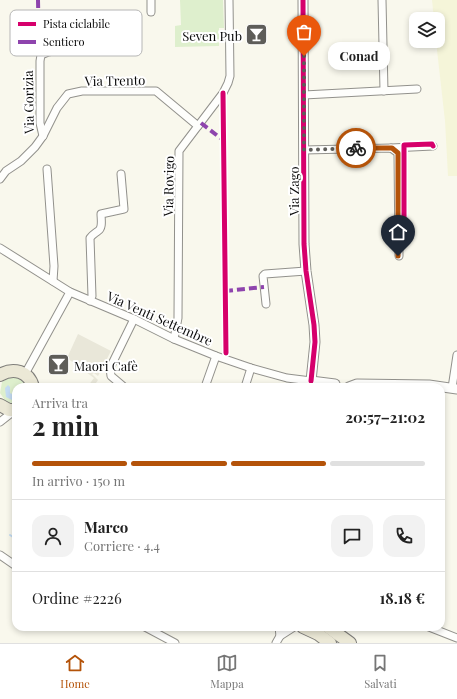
<!DOCTYPE html>
<html lang="it">
<meta charset="utf-8">
<style>
:root{--surface:#fff;--page:#f2f2f2;--text:#222;--muted:#767676;--line:#e0e0e0;--accent:#b45309}
body{margin:0;font-family:"Playfair Display",serif;background:var(--page);color:var(--text);height:100vh;display:flex;flex-direction:column;font-size:15px;white-space:nowrap}
*{box-sizing:border-box;margin:0}
p{font-size:13px;color:var(--muted)}
.icon{flex:none;width:22px;height:22px;fill:none;stroke:currentColor;stroke-width:2;stroke-linecap:round;stroke-linejoin:round}
.map{position:relative;flex:1;overflow:hidden}
.panel{position:absolute;left:12px;top:383px;width:433px;height:248px;display:flex;flex-direction:column;background:var(--surface);border-radius:12px;box-shadow:0 2px 6px #0003}
.panel>*{flex:none}
.tools{position:absolute;left:409px;top:12px;display:grid;gap:8px}
.tools a{display:grid;place-items:center;width:36px;height:36px;border-radius:8px;background:var(--surface);box-shadow:0 2px 6px #0003;font-size:20px}
.pin{position:absolute;display:grid;place-items:center;width:34px;height:34px;color:#fff;margin:-41px -17px;border-radius:50% 50% 50% 0;rotate:-45deg;box-shadow:0 0 4px #0007}
.pin .icon{rotate:45deg}
.courier{position:absolute;display:grid;place-items:center;width:40px;height:40px;margin:-20px;border:3px solid #b45309;border-radius:50%;background:#fff;color:#222;box-shadow:0 1px 5px #0007}
.bubble{position:absolute;height:28px;border-radius:12px;background:var(--surface);box-shadow:0 2px 6px #0003;font-size:13px;font-weight:700;line-height:28px;text-align:center}
.head em{font-style:normal;font-weight:700}
.head div{display:flex;flex-direction:column-reverse}
.head{display:flex;align-items:center;justify-content:space-between;height:68px;padding:0 20px}
h1{font-size:26px;font-weight:700;line-height:30px}
.bar{display:grid;grid-template-columns:repeat(4,1fr);gap:6px 4px;align-content:center;height:48px;padding:0 20px}
.bar i{height:5px;border-radius:3px;background:var(--line)}
.bar .on{background:var(--accent)}
.bar p{grid-column:span 4}
.line{display:flex;align-items:center;gap:10px;padding:0 20px;border-top:1px solid var(--line)}
.line div{flex:1}
.round{display:grid;place-items:center;flex:none;width:42px;height:42px;border-radius:12px;background:var(--page)}
.tabs{display:flex;justify-content:space-around;align-items:center;height:56px;border-top:1px solid var(--line);background:var(--surface);font-size:11px;color:var(--muted)}
.tabs a{display:grid;justify-items:center;gap:2px}
.tabs .on{color:var(--accent)}
.map>svg:first-child{display:block}
.farmland{fill:#f5f5d9}
.green{fill:#deefcd}
.plaza{fill:#e9e7d9}
.water{fill:#c4dcf2}
.lines{fill:none;stroke-linecap:round;stroke-linejoin:round}
.stream{stroke:#c4dcf2;stroke-width:2}
.minor-casing{stroke:#92918c;stroke-width:9}
.tertiary-casing{stroke:#92918c;stroke-width:11}
.primary-casing{stroke:#7f7e7a;stroke-width:14}
.minor{stroke:#fefefc;stroke-width:7}
.tertiary{stroke:#fefefc;stroke-width:9}
.primary{stroke:#ebe8d6;stroke-width:12}
.quiet{stroke:#8e44ad;stroke-width:4;stroke-dasharray:8 4;stroke-linecap:butt}
.cycleway-casing{stroke:#fff;stroke-width:8}
.cycleway{stroke:#d6006c;stroke-width:5}
.done{stroke:#5e5d59;stroke-width:4;stroke-dasharray:0 7.2}
.route{stroke:#b45309;stroke-width:5}
.labels{text-anchor:middle;dominant-baseline:central;stroke-width:4;stroke-linejoin:round;paint-order:stroke}
.poi-label{font-size:13px;fill:#0a0a0a;stroke:#fff;text-anchor:end}
.street-label{font-size:13px;fill:#0a0a0a;stroke:#fff}
.key{fill:#fff;stroke:#b6b6b6;stroke-width:1}
.key-label{font-size:11px;fill:#0a0a0a}
</style>
<div class="map">
<svg width="457" height="643" viewBox="0 0 457 643">
<rect width="100%" height="100%" fill="#f9f8ed"/>
<!-- farmland -->
<polygon class="farmland" points="432,0 457,0 457,176 448,176 445,121 436,41 438,41 438,19 434,19"/>
<!-- green -->
<g class="green">
<polygon points="180,0 223,0 224,28 219,28 219,46 175,47 175,26 181,25"/>
<polygon points="11,376 21,378 28,387 16,387 16,404 6,402 0,393 2,382"/>
</g>
<!-- plaza -->
<polygon class="plaza" points="78,334 111,351 98,376 94,373 92,374 98,380 94,386 92,384 90,387 88,386 94,378 67,358"/>
<!-- water -->
<polygon class="water" points="8,385 10,387 10,393 12,394 16,393 16,399 12,400 6,397 5,388"/>
<g class="lines">
<!-- stream -->
<polyline class="stream" points="10,535 16,539"/>
<defs>
<g id="minor">
<polyline points="151,0 151,12"/>
<polyline points="382,0 384,91"/>
<polyline points="304,95 417,89"/>
<polyline points="43,136 40,123 40,61 41,55 48,52 87,45"/>
<polyline points="391,148 433,146"/>
<polyline points="304,150 391,148 398,153 399,256"/>
<polyline points="47,169 54,266 53,281"/>
<polyline points="0,179 6,171 21,161 35,147 43,136 57,108 68,94 82,91 156,91 198,126"/>
<polyline points="0,248 70,292 134,319 174,339 216,356 251,368 287,378 311,381"/>
<path d="M90,301L92,296L90,238C93,234 94,234 98,231C103,228 101,219 101,214L124,209L121,174"/>
<polyline points="266,304 263,276 265,274 306,271"/>
<polyline points="174,339 178,318 179,151 223,93 228,83 230,76 229,0"/>
<polyline points="25,374 70,292"/>
<polyline points="124,387 111,376 110,368 134,319"/>
<polyline points="205,387 216,356"/>
<polyline points="245,387 251,368"/>
<polyline points="452,388 457,355"/>
<polyline points="0,422 14,411"/>
<polyline points="0,555 16,566"/>
<polyline points="145,627 175,643"/>
<polyline points="429,627 457,638"/>
<polyline points="280,636 294,627"/>
<polyline points="276,643 280,636 279,627"/>
</g>
<g id="tertiary">
<polyline points="303,0 304,244 306,271 314,325 315,342 311,381"/>
<polyline points="311,381 335,384"/>
<polyline points="349,387 357,384 429,385 457,389"/>
</g>
<g id="primary">
<path d="M0,375C13,367 29,371 33,387"/>
<polyline points="0,405 9,410 16,410"/>
<polyline points="303,627 318,634 330,643"/>
<polyline points="328,627 350,643"/>
</g>
</defs>
<!-- minor casing -->
<use href="#minor" class="minor-casing"/>
<!-- tertiary casing -->
<use href="#tertiary" class="tertiary-casing"/>
<!-- primary casing -->
<use href="#primary" class="primary-casing"/>
<!-- minor -->
<use href="#minor" class="minor"/>
<!-- tertiary -->
<use href="#tertiary" class="tertiary"/>
<!-- primary -->
<use href="#primary" class="primary"/>
<!-- quiet -->
<g class="quiet">
<polyline points="38,0 39,51 41,55"/>
<polyline points="201,123 223,140"/>
<polyline points="225,291 264,287"/>
</g>
<defs>
<g id="cycleway">
<polyline points="303,0 304,244 306,271 314,325 315,342 311,381"/>
<polyline points="223,93 226,353"/>
<polyline points="398,227 404,227 404,145 432,144 433,146"/>
</g>
</defs>
<!-- cycleway casing -->
<use href="#cycleway" class="cycleway-casing"/>
<!-- cycleway -->
<use href="#cycleway" class="cycleway"/>
</g>
<g class="lines">
<!-- done -->
<polyline class="done" points="304,56 304,150 356,148"/>
<!-- route -->
<polyline class="route" points="356,148 392,148 398,153 398,256"/>
</g>
<!-- icons -->
<defs>
<symbol id="bar-square" viewBox="-11 -11 22 22"><rect x="-9" y="-9" width="18" height="18" rx="4" fill="#5e5d59" stroke="#fff"/><path d="M-6-5H6L.8 .8V4.5H3.5V6h-7V4.5H-.8V.8Z" fill="#fff"/></symbol>
</defs>
<g fill-rule="evenodd">
<use href="#bar-square" x="244" y="22" width="25" height="25"/>
<use href="#bar-square" x="46" y="352" width="25" height="25"/>
</g>
<g class="labels">
<!-- poi labels -->
<g class="poi-label">
<text x="242" y="35">Seven Pub</text>
<text x="74" y="365" text-anchor="start">Maori Cafè</text>
</g>
<!-- street labels -->
<g class="street-label">
<text transform="translate(115 80) rotate(-1)">Via Trento</text>
<text transform="translate(28 102) rotate(-91)">Via Gorizia</text>
<text transform="translate(168 186) rotate(-89)">Via Rovigo</text>
<text transform="translate(293 191) rotate(-90)">Via Zago</text>
<text transform="translate(160 318) rotate(24)">Via Venti Settembre</text>
</g>
</g>
<!-- legend -->
<rect x="10" y="10" width="132" height="46" rx="6" class="key"/>
<rect x="18" y="22" width="18" height="4" fill="#d6006c"/>
<rect x="18" y="40" width="18" height="4" fill="#8e44ad"/>
<g class="key-label">
<text x="43" y="28">Pista ciclabile</text>
<text x="43" y="46">Sentiero</text>
</g>
</svg>
<div class="tools">
<a><svg class="icon" aria-label="layers" viewBox="0 0 24 24"><path d="M12 4l9 5-9 5-9-5zM3 14l9 5 9-5"/></svg></a>
</div>
<div class="pin" style="left:304px;top:56px;background:#ea580c"><svg class="icon" aria-label="bag" viewBox="0 0 24 24"><path d="M5 8h14l-1 12H6zM9 8a3 3 0 0 1 6 0"/></svg></div>
<div class="pin" style="left:398px;top:256px;background:#1f2937"><svg class="icon" aria-label="home" viewBox="0 0 24 24"><path d="M3 11l9-7 9 7M6 9v11h12V9"/></svg></div>
<div class="courier" style="left:356px;top:148px"><svg class="icon" aria-label="bike" viewBox="0 0 24 24"><circle cx="6" cy="16" r="4"/><circle cx="18" cy="16" r="4"/><path d="M6 16l4-8h5l3 8M10 8l3 8H6M13 5h3"/></svg></div>
<div class="bubble" style="left:328px;top:42px;width:62px">Conad</div>
<section class="panel">
<div class="head"><div><h1>2 min</h1><p>Arriva tra</p></div><em>20:57–21:02</em></div>
<div class="bar"><i class="on"></i><i class="on"></i><i class="on"></i><i></i><p>In arrivo · 150 m</p></div>
<div class="line" style="height:72px"><a class="round"><svg class="icon" aria-label="person" viewBox="0 0 24 24"><circle cx="12" cy="8" r="4"/><path d="M4 21q1-7 8-7t8 7"/></svg></a><div><b>Marco</b><p>Corriere · 4.4</p></div><a class="round"><svg class="icon" aria-label="chat" viewBox="0 0 24 24"><path d="M4 5h16v11H9l-5 4z"/></svg></a><a class="round"><svg class="icon" aria-label="phone" viewBox="0 0 24 24"><path d="M5 4h4l2 5-3 2q2 4 5 5l2-3 5 2v4C11 20 4 13 5 4z"/></svg></a></div>
<div class="line" style="height:52px"><div>Ordine #2226</div><b>18.18 €</b></div>
</section>
</div>
<nav class="tabs">
<a class="on"><svg class="icon" aria-label="home" viewBox="0 0 24 24"><path d="M3 11l9-7 9 7M6 9v11h12V9"/></svg>Home</a>
<a><svg class="icon" aria-label="map" viewBox="0 0 24 24"><path d="M3 6l6-2 6 2 6-2v14l-6 2-6-2-6 2zM9 4v14M15 6v14"/></svg>Mappa</a>
<a><svg class="icon" aria-label="saved" viewBox="0 0 24 24"><path d="M7 4h10v16l-5-4-5 4z"/></svg>Salvati</a>
</nav>
